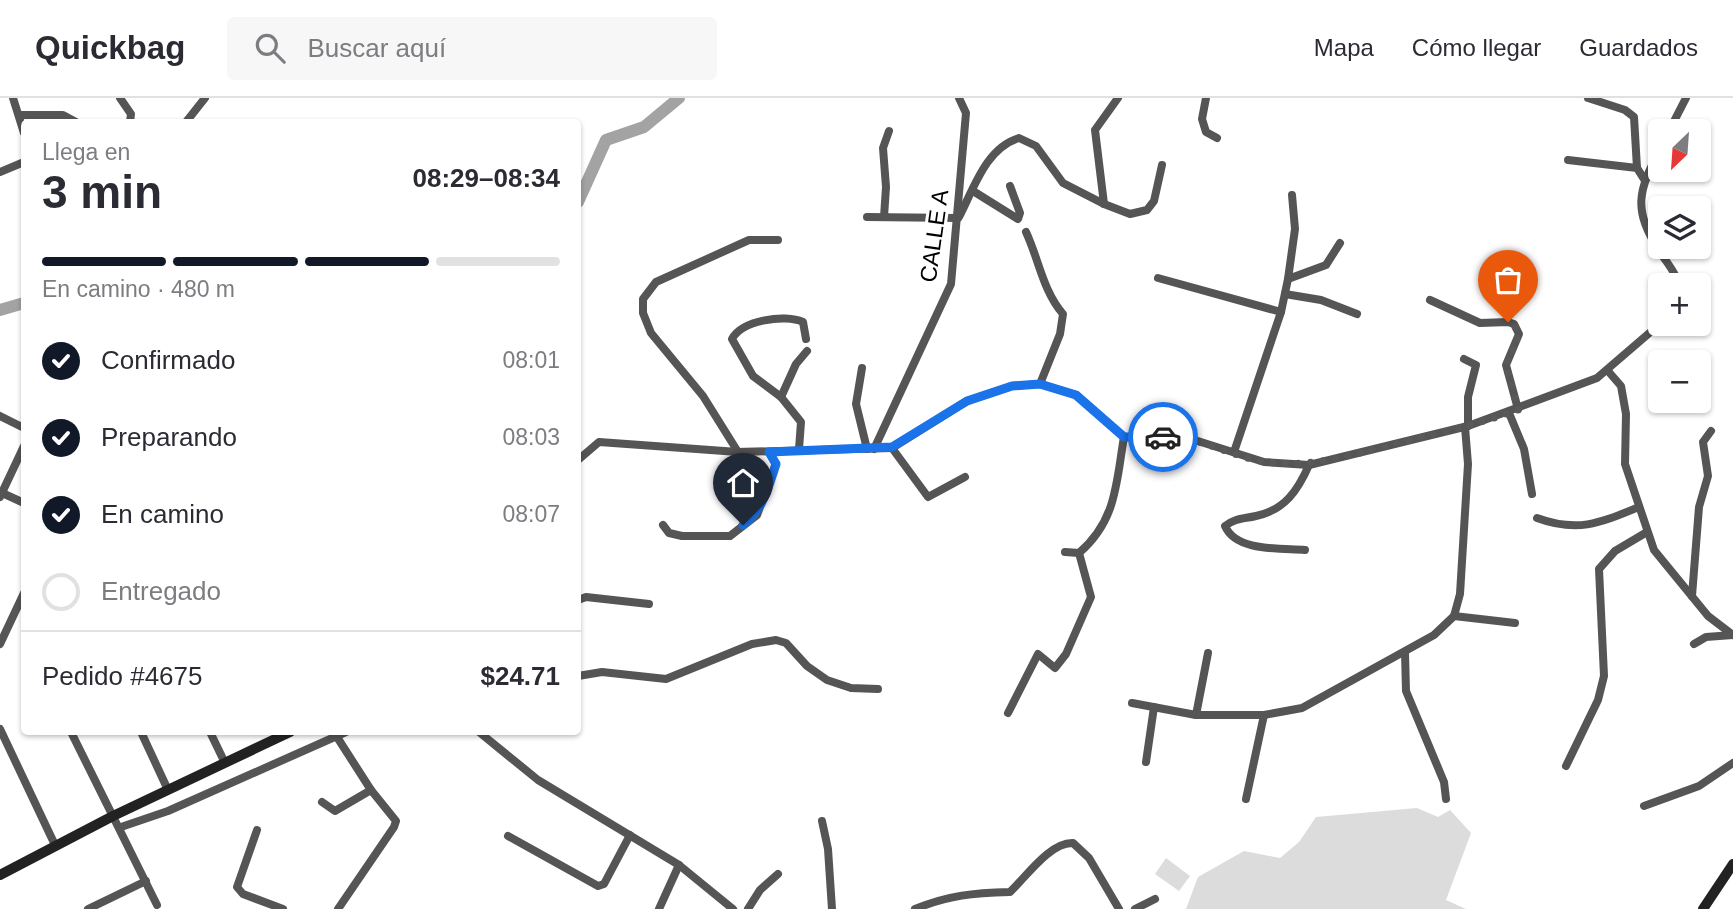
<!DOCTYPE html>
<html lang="es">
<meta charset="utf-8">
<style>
:root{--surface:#fff;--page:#f7f7f7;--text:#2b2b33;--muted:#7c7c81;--line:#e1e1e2;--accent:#111827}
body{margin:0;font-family:Helvetica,sans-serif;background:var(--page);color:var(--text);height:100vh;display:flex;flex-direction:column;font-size:26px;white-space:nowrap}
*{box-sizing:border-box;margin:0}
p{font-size:23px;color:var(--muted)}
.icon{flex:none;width:38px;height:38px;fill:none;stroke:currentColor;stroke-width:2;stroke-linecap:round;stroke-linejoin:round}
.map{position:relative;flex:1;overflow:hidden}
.side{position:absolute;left:21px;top:21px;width:560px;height:616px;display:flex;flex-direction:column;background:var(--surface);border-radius:7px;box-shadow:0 2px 5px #0004}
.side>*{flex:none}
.needle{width:46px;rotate:205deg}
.controls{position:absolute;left:1648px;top:21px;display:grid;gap:14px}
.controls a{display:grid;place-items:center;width:63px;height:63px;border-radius:7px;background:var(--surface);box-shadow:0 2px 5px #0004;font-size:35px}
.pin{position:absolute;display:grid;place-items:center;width:60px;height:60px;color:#fff;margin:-72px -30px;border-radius:50% 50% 50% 0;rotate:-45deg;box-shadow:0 0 7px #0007}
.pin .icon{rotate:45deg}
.courier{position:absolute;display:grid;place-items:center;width:70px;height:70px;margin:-35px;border:5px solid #1a73e8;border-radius:50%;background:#fff;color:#222;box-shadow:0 2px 9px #0007}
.summary em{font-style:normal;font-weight:800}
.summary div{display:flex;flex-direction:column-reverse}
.summary{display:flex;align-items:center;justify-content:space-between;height:119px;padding:0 21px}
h1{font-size:46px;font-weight:800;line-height:52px}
.bar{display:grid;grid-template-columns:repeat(4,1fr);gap:10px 7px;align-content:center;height:84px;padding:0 21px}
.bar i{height:9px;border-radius:5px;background:var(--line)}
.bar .on{background:var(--accent)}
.bar p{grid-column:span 4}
.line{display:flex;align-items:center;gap:18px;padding:0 21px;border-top:2px solid var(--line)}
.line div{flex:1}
ol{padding:0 21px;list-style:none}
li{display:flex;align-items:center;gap:21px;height:77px}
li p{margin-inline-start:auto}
li .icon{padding:7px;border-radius:50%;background:var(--accent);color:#fff;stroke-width:4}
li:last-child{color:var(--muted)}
li i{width:38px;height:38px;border:4px solid var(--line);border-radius:50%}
header{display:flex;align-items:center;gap:42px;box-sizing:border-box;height:98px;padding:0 35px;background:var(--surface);border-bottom:2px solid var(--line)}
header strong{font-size:33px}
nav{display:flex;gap:38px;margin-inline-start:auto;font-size:24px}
.search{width:490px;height:63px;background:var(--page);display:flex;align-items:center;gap:18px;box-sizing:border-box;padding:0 24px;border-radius:7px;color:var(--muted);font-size:26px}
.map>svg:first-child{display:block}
.green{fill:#dcdcdc}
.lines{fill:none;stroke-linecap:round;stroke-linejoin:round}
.river{stroke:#a3a3a3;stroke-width:12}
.street{stroke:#555;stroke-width:8}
.secondary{stroke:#222;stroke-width:10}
.done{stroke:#595959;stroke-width:7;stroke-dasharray:0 12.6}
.route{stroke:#1a73e8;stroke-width:9}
.labels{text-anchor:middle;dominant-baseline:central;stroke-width:6;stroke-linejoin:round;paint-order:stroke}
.street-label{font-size:23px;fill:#000;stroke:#fff}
</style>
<header>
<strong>Quickbag</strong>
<div class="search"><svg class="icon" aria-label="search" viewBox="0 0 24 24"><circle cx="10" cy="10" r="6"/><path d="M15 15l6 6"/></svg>Buscar aquí</div>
<nav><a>Mapa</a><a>Cómo llegar</a><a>Guardados</a></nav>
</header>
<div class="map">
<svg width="1733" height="811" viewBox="0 0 1733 811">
<rect width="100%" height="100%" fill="#fff"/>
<!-- green -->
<g class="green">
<polygon points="1417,710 1438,719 1450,712 1471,735 1446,802 1466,811 1186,811 1198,779 1244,753 1280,760 1299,744 1316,719"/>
<polygon points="1166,760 1190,778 1179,793 1155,776"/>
</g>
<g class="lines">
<!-- river -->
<g class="river">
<polyline points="578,104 606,42 644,29 679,0"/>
<polyline points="0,212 24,205"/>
</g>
<!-- street -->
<g class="street">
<polyline points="13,0 24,35"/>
<polyline points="120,0 131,16 130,24"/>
<polyline points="1206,0 1202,21 1206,34 1217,40"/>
<polyline points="1588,0 1625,12 1634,19 1637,70"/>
<polyline points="19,17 63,17 76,24"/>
<polyline points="186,24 205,0"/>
<polyline points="1669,33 1686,0"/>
<path d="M1661,49C1638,93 1632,111 1660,154C1667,165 1677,176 1679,187"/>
<polyline points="1568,62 1637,70 1644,81"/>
<polyline points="0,74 24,64"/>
<polyline points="973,93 1018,121 1020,115 1010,88"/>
<polyline points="1104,106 1095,32 1118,0"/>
<polyline points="867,119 958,120"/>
<polyline points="884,119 886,89 883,50 889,33"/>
<path d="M959,119C974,90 986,50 1019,40L1036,48L1063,85L1104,106L1130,116L1147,112L1154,103L1162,67"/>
<path d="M1026,134C1039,162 1043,193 1063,216L1060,236L1040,286"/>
<polyline points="1158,180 1281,214"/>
<polyline points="1288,181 1295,131 1292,97"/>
<polyline points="1285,196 1321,202 1357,216"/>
<polyline points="1430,202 1480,225 1508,224 1514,226 1519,236 1506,267 1518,311"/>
<polyline points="1464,261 1476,267 1468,299 1468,328"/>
<polyline points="862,270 856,306 867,351"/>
<polyline points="1608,273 1621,288 1626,316 1625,366 1654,452 1708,518 1733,537"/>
<polyline points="781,299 796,266 807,253"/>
<polyline points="1509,315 1524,351 1532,396"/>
<polyline points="0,318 24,330"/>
<polyline points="892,350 928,399 965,379"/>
<path d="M799,351L801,324L781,299L753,278L732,241C742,222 785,216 803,224L806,241"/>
<polyline points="874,351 951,186 966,15 959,0"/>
<polyline points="738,354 703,298 651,235 643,215 643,201 656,184 749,142 778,142"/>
<polyline points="1234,354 1281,214 1288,181 1326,167 1340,145"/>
<polyline points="578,362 599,344 738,354 892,350 967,303 1012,288 1040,286 1076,297 1124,339 1182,338 1264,364 1309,367 1468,328 1597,280 1661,225"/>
<polyline points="0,394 24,405"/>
<polyline points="0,399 24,348"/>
<path d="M1537,420C1578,435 1600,425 1639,409"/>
<polyline points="663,427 669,435 682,438 730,438 757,417 776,366 769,354"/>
<path d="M1305,452C1281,450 1236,454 1225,428C1235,420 1243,421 1256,418C1285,412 1298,392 1309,367"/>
<path d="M1065,454L1079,455C1117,422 1116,385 1124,339"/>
<polyline points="1692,498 1699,409 1708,378 1703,344 1711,333"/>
<polyline points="578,502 586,499 649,506"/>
<polyline points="1454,518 1515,525"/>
<polyline points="0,546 24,495"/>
<polyline points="1694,546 1706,539 1733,537"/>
<polyline points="1405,555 1406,593 1444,684 1446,701"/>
<polyline points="578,578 602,574 666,581 752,546 776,542 786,545 807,568 827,582 851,590 878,591"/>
<polyline points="1132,605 1196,617 1264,617 1302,610 1434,537 1454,518 1460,496 1468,366 1465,329"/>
<polyline points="1008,615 1038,556 1055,570 1066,556 1091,499 1079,455"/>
<polyline points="1196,617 1208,555"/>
<polyline points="0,631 55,747"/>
<polyline points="71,634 157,807"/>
<polyline points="141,634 168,692"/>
<polyline points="210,634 225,665"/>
<polyline points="479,634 538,682 679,767 733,811"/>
<polyline points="337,639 371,692 396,723 394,729 338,811"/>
<polyline points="1146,664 1154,609"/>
<polyline points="1566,668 1598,602 1604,578 1599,471 1615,453 1647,434"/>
<polyline points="1246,701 1264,617"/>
<polyline points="322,704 335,713 371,692"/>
<polyline points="1644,708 1699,688 1733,665"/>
<polyline points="822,723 828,751 832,811"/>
<polyline points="121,729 168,713 346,634"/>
<polyline points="257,732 237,789 243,796 283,811"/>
<polyline points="508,738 598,788 604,786 630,737"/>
<polyline points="88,811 146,783"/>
<polyline points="659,811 679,767"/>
<polyline points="748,811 760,792 778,776"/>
<path d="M915,811C949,797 974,795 1010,794C1026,779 1050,744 1073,745L1089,760L1119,811"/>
<polyline points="1135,811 1155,801"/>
</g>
<!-- secondary -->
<g class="secondary">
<polyline points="0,777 113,718 290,634"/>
<polyline points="1703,811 1733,766"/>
</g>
</g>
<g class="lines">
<!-- done -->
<path class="done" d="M1163,339C1203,338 1231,360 1267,364C1312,370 1355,356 1399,345C1439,335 1479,326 1518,312L1506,267L1519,236L1514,226L1508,224"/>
<!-- route -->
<path class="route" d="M743,427C763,412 768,390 776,366L769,354L892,349L967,303L1012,288L1040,286L1076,297L1124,339H1163"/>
</g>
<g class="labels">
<!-- street labels -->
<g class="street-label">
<text transform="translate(934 138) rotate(-82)">CALLE A</text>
</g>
</g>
</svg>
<div class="controls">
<a><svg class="needle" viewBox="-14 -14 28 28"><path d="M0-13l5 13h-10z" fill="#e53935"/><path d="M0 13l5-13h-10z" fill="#7c7c81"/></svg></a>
<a><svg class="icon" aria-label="layers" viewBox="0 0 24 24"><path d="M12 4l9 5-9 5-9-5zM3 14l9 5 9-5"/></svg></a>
<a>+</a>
<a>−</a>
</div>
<div class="pin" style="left:1508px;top:224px;background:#ea580c"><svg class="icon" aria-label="bag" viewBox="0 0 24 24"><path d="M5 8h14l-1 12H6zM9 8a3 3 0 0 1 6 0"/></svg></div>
<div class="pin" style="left:743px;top:427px;background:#1f2937"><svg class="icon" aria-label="home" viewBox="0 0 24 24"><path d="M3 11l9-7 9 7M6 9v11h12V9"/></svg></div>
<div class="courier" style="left:1163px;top:339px"><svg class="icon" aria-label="car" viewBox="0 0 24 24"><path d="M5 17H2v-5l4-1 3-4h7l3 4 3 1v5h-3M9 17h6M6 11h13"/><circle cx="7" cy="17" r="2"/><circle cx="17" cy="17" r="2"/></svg></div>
<section class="side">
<div class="summary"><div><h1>3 min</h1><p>Llega en</p></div><em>08:29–08:34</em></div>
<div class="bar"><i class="on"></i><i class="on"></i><i class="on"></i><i></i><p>En camino · 480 m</p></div>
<ol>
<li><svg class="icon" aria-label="check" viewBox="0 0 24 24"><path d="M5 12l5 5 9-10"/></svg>Confirmado<p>08:01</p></li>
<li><svg class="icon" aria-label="check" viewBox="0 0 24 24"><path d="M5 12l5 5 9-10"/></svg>Preparando<p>08:03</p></li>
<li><svg class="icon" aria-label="check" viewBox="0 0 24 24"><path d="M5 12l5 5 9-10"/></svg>En camino<p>08:07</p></li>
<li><i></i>Entregado</li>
</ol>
<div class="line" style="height:91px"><div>Pedido #4675</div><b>$24.71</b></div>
</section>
</div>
